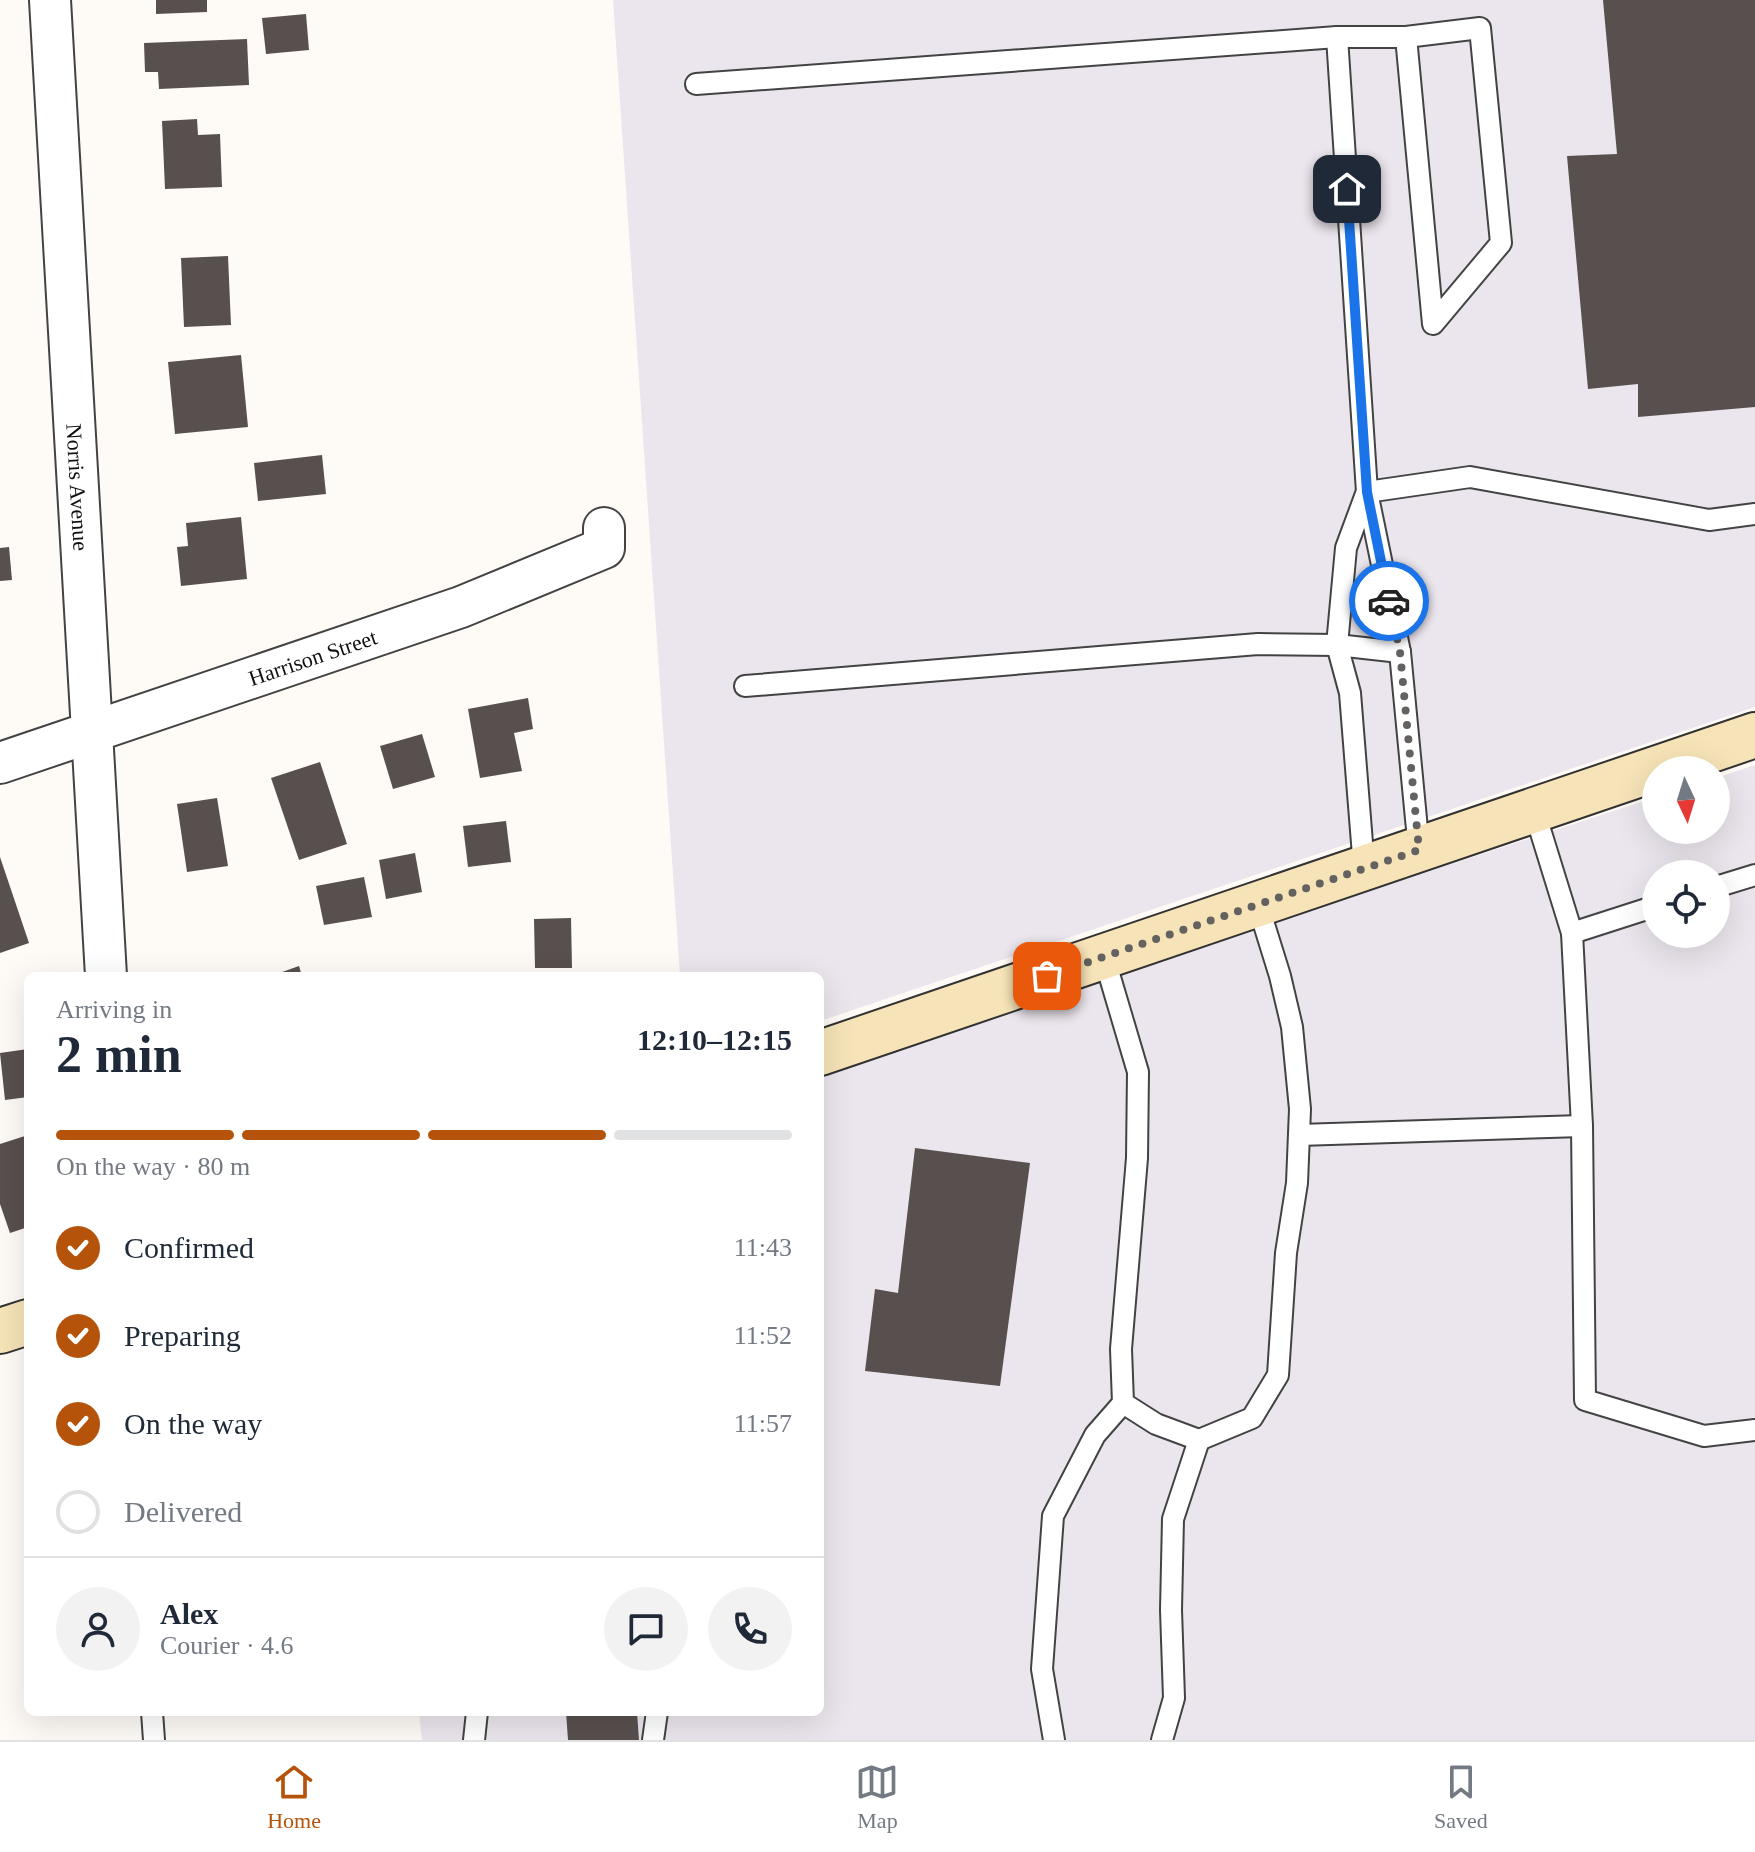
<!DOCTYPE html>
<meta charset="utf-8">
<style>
:root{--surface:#fff;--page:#f2f2f3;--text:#1f2937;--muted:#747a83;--line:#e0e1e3;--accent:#b45309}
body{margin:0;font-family:Georgia,serif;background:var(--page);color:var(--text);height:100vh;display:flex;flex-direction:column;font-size:30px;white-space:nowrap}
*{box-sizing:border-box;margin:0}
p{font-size:26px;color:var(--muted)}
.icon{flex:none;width:44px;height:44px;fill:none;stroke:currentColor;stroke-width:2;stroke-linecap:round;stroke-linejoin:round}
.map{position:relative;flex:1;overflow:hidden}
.side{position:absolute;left:24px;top:972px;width:800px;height:744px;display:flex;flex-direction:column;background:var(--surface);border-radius:12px;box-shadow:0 8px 32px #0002}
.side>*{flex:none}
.needle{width:52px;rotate:176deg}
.fabs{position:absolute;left:1642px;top:756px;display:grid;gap:16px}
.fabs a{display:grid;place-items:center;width:88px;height:88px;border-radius:50%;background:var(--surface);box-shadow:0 8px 32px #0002;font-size:40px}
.pin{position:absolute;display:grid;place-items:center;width:68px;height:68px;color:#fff;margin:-34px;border-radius:16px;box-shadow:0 4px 12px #0006}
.courier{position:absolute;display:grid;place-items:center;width:80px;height:80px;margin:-40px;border:6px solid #1a73e8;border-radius:50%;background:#fff;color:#222;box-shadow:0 2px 10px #0007}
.head em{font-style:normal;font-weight:800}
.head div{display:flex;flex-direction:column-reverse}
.head{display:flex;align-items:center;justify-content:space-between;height:136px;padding:0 32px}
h1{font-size:52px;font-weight:800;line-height:60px}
.bar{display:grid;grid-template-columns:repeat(4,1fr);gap:12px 8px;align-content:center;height:96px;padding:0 32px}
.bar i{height:10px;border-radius:6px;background:var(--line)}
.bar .active{background:var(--accent)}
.bar p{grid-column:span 4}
.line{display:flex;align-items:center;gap:20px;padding:0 32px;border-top:2px solid var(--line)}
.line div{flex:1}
.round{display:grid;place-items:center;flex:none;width:84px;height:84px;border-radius:42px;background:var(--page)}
ol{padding:0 32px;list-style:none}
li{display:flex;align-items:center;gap:24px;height:88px}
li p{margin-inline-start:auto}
li .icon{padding:8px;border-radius:50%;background:var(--accent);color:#fff;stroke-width:4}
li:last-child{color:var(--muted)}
li i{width:44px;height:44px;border:4px solid var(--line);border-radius:50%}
.tabs{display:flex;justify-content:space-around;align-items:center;height:112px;border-top:2px solid var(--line);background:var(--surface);font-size:22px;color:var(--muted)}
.tabs a{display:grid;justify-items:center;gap:4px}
.tabs .active{color:var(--accent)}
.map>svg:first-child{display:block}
.industrial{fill:#ebe6ed;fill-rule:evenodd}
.building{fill:#58504e}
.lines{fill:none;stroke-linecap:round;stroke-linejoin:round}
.lane-casing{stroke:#434343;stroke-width:24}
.street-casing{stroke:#434343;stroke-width:44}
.secondary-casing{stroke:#323232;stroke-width:48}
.lane{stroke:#fff;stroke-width:20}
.street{stroke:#fff;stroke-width:40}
.secondary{stroke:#f6e3b7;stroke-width:44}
.done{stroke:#636260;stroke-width:8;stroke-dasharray:0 14.4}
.route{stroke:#1a73e8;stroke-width:10}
.labels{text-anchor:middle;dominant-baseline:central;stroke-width:8;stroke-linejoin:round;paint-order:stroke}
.street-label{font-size:22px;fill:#101010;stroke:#fff}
</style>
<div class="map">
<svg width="1755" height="1740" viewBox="0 0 1755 1740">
<rect width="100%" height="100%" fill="#fefaf5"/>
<!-- industrial -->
<g class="industrial">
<polygon points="613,0 1755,0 1755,707 820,1021 820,976 680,976"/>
<path d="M1755,765V1740H422L419,1712H820V1071L1656,797V830H1716V778ZM1656,874H1716V934H1656Z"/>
</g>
<!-- building -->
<g class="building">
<polygon points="156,0 207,0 207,12 156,14"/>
<polygon points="1603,0 1755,0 1755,407 1638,417 1638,384 1588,389 1567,156 1617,154"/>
<polygon points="306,14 309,50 266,54 262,18"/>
<polygon points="247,39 249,85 159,89 158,72 145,72 144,43"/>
<polygon points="197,119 198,135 220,134 222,187 165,189 162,121"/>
<polygon points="228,256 231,325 184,327 181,258"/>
<polygon points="241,355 248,427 175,434 168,362"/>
<polygon points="322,455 326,494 258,501 254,463"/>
<polygon points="241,517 247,579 181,586 177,547 188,546 186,523"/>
<polygon points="9,547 12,580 0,581 0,548"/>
<polygon points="528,698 533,729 514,733 522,771 480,778 468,709"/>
<polygon points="422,734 435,777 393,789 380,746"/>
<polygon points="320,762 347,844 299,860 271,778"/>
<polygon points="217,798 228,866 187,872 177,804"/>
<polygon points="506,821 511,862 468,867 463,826"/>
<polygon points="415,853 422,892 386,899 379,860"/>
<polygon points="0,857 29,943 0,953"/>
<polygon points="364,877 372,917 324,925 316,886"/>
<polygon points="571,918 572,968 535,968 534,919"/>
<polygon points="299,966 302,976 271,976"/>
<polygon points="28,1049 28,1097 5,1100 0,1053"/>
<polygon points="28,1135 28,1227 10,1233 0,1204 0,1144"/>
<polygon points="915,1148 1030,1163 1000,1386 865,1371 875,1289 898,1293"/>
<polygon points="566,1712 637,1712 639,1740 568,1740"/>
</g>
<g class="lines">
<defs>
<g id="lane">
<polyline points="1337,37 1367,492 1400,652 1419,850"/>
<polyline points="696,84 1337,37 1406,37 1480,28 1501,243 1433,324 1406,37"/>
<polyline points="1367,492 1470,477 1709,520 1755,514"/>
<polyline points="745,686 1258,644 1337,645 1400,652"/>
<polyline points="1534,810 1572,933 1656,906"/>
<polyline points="1364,868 1350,693 1337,645 1346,548 1366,494"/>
<polyline points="1716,887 1755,875"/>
<polyline points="1572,933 1582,1126 1585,1400 1704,1436 1755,1430"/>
<polyline points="1104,957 1138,1072 1137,1158 1121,1349 1123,1403 1156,1424 1199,1440 1252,1418 1278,1375 1286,1253 1297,1183 1300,1109 1292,1027 1280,976 1258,905"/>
<polyline points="1299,1135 1582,1126"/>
<polyline points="152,1712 154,1740"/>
<polyline points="474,1740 477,1712"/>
<polyline points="653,1740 657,1712"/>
<polyline points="1054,1740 1042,1669 1053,1516 1095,1435 1123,1403"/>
<polyline points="1162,1740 1174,1698 1171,1610 1173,1519 1199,1440"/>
</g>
<g id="street">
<path id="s1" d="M50,0L106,976"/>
<path id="s2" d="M0,763L461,607L604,548V528"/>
</g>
<g id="secondary">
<polyline points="820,1053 1755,735"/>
<polyline points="0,1331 28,1322"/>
</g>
</defs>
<!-- lane casing -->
<use href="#lane" class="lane-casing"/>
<!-- street casing -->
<use href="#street" class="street-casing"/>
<!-- secondary casing -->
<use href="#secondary" class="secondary-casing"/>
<!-- lane -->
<use href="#lane" class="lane"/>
<!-- street -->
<use href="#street" class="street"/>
<!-- secondary -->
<use href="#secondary" class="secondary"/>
</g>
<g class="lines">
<!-- done -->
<polyline class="done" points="1047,976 1419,850 1400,652 1389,601"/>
<!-- route -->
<polyline class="route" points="1347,189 1367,492 1389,601"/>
</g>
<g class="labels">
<!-- street labels -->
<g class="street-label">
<text stroke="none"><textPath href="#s1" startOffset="488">Norris Avenue</textPath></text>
<text stroke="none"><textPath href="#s2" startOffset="330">Harrison Street</textPath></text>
</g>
</g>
</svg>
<div class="fabs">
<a><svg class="needle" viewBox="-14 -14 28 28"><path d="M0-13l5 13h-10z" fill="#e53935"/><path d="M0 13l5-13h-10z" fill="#747a83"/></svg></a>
<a><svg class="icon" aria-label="locate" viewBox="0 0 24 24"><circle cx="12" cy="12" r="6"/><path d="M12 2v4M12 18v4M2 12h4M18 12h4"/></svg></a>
</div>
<div class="pin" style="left:1047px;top:976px;background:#ea580c"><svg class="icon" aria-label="bag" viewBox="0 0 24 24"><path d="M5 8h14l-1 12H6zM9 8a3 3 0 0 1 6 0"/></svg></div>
<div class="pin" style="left:1347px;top:189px;background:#1f2937"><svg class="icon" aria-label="home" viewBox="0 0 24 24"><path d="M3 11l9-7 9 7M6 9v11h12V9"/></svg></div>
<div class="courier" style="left:1389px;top:601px"><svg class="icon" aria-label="car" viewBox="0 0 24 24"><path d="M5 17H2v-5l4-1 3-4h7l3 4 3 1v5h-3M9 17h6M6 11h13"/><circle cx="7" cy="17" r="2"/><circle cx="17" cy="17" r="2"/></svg></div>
<section class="side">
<div class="head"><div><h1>2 min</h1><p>Arriving in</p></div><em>12:10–12:15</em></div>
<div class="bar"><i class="active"></i><i class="active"></i><i class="active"></i><i></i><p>On the way · 80 m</p></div>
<ol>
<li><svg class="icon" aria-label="check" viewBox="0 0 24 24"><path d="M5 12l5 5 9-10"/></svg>Confirmed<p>11:43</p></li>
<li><svg class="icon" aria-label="check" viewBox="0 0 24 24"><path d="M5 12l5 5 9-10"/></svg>Preparing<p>11:52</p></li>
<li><svg class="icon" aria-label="check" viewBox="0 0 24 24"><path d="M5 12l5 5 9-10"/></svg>On the way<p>11:57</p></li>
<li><i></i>Delivered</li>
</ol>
<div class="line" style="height:144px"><a class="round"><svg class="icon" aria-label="person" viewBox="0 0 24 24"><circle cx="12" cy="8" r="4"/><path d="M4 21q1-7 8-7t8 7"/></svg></a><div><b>Alex</b><p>Courier · 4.6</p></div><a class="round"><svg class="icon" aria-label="chat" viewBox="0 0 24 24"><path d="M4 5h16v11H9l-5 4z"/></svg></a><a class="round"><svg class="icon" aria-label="phone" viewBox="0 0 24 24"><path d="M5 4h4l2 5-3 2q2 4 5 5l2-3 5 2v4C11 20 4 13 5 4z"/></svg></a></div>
</section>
</div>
<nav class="tabs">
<a class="active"><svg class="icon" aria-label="home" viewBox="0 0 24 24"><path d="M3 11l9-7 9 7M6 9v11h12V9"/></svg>Home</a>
<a><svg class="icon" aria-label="map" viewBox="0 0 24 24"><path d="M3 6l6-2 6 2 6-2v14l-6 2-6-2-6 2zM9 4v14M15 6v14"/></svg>Map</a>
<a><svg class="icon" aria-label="saved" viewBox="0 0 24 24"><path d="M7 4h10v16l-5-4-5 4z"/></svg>Saved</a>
</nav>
